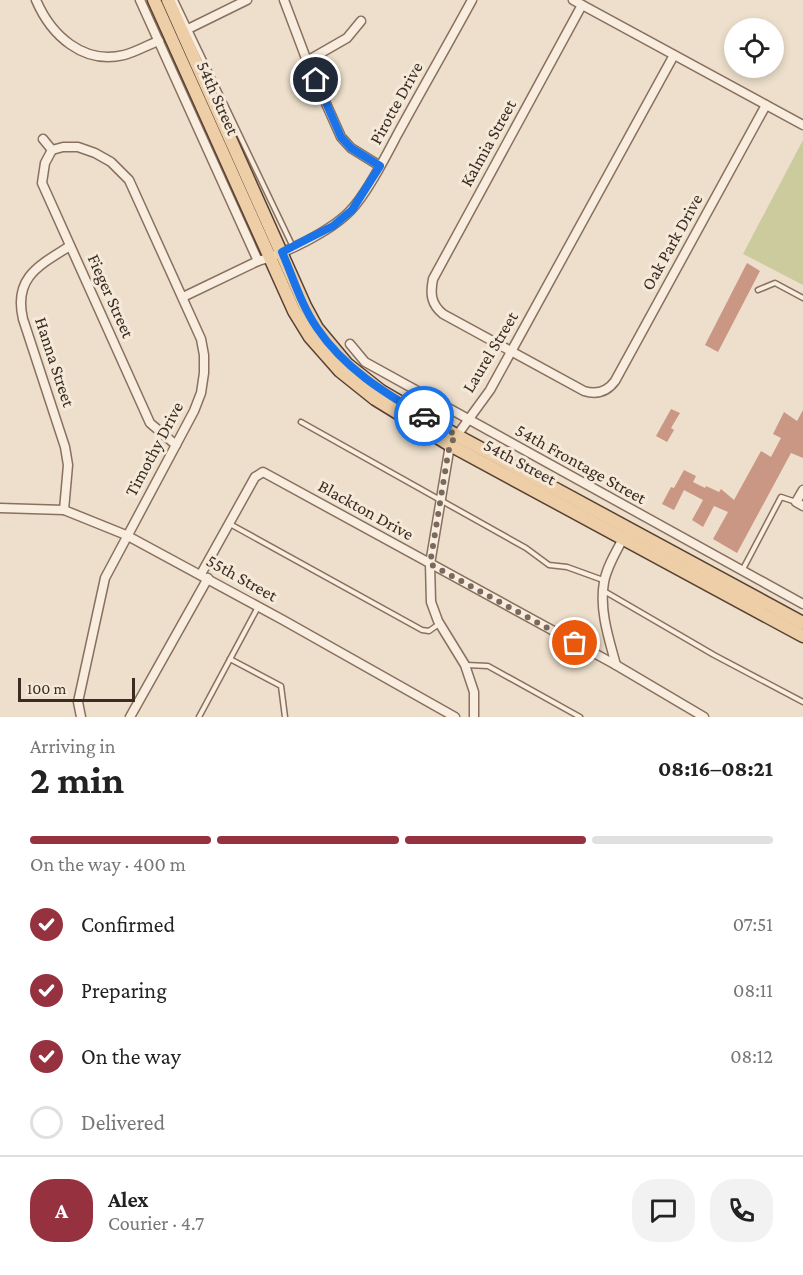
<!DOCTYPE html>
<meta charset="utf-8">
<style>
:root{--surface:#fff;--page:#f2f2f2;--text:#222;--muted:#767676;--line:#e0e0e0;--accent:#96323f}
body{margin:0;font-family:"Crimson Pro",serif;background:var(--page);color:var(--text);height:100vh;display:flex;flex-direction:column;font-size:22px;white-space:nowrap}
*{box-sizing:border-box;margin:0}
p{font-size:20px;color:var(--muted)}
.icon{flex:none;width:33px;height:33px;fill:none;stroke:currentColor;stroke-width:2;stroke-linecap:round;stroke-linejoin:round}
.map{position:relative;height:717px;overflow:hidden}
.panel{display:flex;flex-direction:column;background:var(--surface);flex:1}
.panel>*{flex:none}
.buttons{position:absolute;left:724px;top:18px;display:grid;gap:12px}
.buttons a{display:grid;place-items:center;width:60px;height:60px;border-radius:50%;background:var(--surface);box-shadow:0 3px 9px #0003;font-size:30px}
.scale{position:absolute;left:18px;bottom:15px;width:117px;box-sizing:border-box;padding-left:6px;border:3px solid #3b2b22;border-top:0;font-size:16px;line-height:21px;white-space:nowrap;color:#3b2b22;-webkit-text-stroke:4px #f5eada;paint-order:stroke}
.pin{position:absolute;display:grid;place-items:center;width:51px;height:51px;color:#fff;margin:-26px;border:3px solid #fff;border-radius:50%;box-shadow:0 2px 6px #0007}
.courier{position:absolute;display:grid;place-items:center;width:60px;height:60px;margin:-30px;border:4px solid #1a73e8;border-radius:50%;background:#fff;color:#222;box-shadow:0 2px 8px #0007}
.summary em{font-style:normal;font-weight:700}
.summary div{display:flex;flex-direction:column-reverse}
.summary{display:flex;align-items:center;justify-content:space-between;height:102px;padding:0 30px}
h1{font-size:39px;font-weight:700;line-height:45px}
.bar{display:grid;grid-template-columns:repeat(4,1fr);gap:9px 6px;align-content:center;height:72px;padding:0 30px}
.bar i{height:8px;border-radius:4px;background:var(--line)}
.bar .active{background:var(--accent)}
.bar p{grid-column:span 4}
.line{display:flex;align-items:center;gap:15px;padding:0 30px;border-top:2px solid var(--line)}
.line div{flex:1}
.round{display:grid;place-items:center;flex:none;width:63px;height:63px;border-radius:24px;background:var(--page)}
ol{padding:0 30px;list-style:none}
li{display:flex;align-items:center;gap:18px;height:66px}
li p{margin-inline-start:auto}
li .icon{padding:6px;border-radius:50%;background:var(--accent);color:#fff;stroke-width:4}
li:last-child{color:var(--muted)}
li i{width:33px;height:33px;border:3px solid var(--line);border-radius:50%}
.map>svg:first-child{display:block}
.green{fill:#cbcb9e}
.building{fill:#c99783}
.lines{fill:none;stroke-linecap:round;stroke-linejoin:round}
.lane-casing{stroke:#89705f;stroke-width:7}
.street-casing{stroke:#89705f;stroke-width:11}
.primary-casing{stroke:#584033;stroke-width:15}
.lane{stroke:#f8edde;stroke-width:4}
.street{stroke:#f8edde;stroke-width:8}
.primary{stroke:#edcea6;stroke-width:12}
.done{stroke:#796a5d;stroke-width:6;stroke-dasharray:0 10.8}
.route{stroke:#1a73e8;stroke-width:8}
.labels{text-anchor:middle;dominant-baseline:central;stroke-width:6;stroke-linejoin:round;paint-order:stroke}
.street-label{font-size:18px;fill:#3b2b22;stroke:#f5eada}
</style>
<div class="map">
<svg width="803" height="717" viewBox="0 0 803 717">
<rect width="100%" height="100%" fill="#eddfcb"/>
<!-- green -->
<polygon class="green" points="803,140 803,285 743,254"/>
<!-- building -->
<g class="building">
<polygon points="747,263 760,271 718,352 705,345"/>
<polygon points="671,409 680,413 671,428 674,430 667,442 656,436"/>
<polygon points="803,410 803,458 791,453 737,553 713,539 728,512 714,506 703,527 692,520 703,500 684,490 674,510 662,504 671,487 674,488 684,470 696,476 693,482 705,488 706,486 719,492 721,489 734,500 761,451 771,457 781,438 773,434 784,412 797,421"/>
</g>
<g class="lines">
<defs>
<g id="lane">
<polyline points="175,0 293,247"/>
<polyline points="758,290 775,283 803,298"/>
<polyline points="301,422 526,548 549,565 567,567 603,580"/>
<polyline points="230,524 422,630 429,631 439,624"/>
<polyline points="743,569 781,497 796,502"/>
<polyline points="604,591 714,655 803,702"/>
<polyline points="230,659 281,686 285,717"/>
<polyline points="466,665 488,666 580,717"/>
<polyline points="199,717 258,607"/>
</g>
<g id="street">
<path d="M36,0C51,35 83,65 124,55C136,52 147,45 159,41"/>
<polyline points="140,0 258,261"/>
<polyline points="284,0 307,61 341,137 351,148 380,166"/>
<polyline points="573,0 803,125"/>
<path d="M582,5L433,279C430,294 431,304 443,314L584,391C597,395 607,392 615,381L766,105"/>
<polyline points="188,29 247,0"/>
<polyline points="307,61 347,38 361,21"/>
<polyline points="43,139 52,150"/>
<polyline points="52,150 63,147 78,147 95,153 111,162 129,180 201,339 204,355 204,373 201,393 194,411 105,578 78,702 81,717"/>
<polyline points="52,150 45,163 42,183 150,423 176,445"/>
<path d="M183,297L258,261C284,254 331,231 350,211C366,195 385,158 396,137C421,91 447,46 472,0"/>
<polyline points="350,344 365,362 803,604"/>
<polyline points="803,490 796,502 803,506"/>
<polyline points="0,508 64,510 126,535 283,620 455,717"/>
<path d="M64,510L68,465L65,447L23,319C13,277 40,265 70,246"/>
<polyline points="201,574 255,477 263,472 616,665 704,717"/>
<path d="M616,665C609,639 599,610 604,582C607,566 617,550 625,535"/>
<polyline points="130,717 208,578"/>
<polyline points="474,717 474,692 465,665 438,621 431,602 430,564 450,445 490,390 674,55"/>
</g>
<g id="primary">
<polyline points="154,0 294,311 310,337 340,371 375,399 450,445 803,636"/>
<polyline points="168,0 305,306 317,328 347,364 381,391 456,435 803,623"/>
</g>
</defs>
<!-- lane casing -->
<use href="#lane" class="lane-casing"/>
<!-- street casing -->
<use href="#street" class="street-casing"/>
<!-- primary casing -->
<use href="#primary" class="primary-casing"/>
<!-- lane -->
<use href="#lane" class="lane"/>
<!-- street -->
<use href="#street" class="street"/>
<!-- primary -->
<use href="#primary" class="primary"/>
</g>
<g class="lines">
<!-- done -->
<polyline class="done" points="424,416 456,435 450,445 448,454 430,564 575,643"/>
<!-- route -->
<path class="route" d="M316,80L341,137L351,148L380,166L352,210L333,226L282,252C293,277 301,305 317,328C344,368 383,392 424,416"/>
</g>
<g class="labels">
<!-- street labels -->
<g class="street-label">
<text transform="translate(218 98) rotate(66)">54th Street</text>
<text transform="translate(396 103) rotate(-61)">Pirotte Drive</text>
<text transform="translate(488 143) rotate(-61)">Kalmia Street</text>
<text transform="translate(672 242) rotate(-61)">Oak Park Drive</text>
<text transform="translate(111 296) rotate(66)">Fieger Street</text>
<text transform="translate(490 352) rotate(-59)">Laurel Street</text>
<text transform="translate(55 362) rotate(72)">Hanna Street</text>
<text transform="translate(154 449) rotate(-62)">Timothy Drive</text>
<text transform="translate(520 462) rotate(28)">54th Street</text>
<text transform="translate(581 464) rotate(29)">54th Frontage Street</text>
<text transform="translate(366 510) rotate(29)">Blackton Drive</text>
<text transform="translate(242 578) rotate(29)">55th Street</text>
</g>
</g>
</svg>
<div class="buttons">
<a><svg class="icon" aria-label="locate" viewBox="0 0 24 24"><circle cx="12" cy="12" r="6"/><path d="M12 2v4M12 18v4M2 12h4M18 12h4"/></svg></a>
</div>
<div class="scale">100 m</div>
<div class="pin" style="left:575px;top:643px;background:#ea580c"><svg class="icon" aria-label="bag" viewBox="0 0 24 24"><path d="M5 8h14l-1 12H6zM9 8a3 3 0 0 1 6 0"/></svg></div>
<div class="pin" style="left:316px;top:80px;background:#1f2937"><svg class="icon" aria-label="home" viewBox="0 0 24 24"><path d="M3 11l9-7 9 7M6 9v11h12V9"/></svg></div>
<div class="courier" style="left:424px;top:416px"><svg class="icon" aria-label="car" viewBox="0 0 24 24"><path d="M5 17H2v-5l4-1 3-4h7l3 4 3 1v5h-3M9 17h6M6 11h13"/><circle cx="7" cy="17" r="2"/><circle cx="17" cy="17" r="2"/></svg></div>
</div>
<section class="panel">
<div class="summary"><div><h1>2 min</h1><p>Arriving in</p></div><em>08:16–08:21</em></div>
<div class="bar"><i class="active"></i><i class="active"></i><i class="active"></i><i></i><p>On the way · 400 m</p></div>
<ol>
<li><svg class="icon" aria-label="check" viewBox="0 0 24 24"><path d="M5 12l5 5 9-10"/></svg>Confirmed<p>07:51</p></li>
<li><svg class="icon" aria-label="check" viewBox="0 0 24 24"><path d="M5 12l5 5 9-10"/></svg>Preparing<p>08:11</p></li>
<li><svg class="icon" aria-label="check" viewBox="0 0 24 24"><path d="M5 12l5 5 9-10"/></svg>On the way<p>08:12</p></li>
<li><i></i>Delivered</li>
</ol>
<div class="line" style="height:108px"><b class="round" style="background:var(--accent);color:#fff">A</b><div><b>Alex</b><p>Courier · 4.7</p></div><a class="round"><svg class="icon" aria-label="chat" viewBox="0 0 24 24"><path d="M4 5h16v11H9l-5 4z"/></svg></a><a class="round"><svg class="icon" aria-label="phone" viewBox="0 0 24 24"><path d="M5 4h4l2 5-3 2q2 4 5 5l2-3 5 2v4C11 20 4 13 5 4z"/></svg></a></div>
</section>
